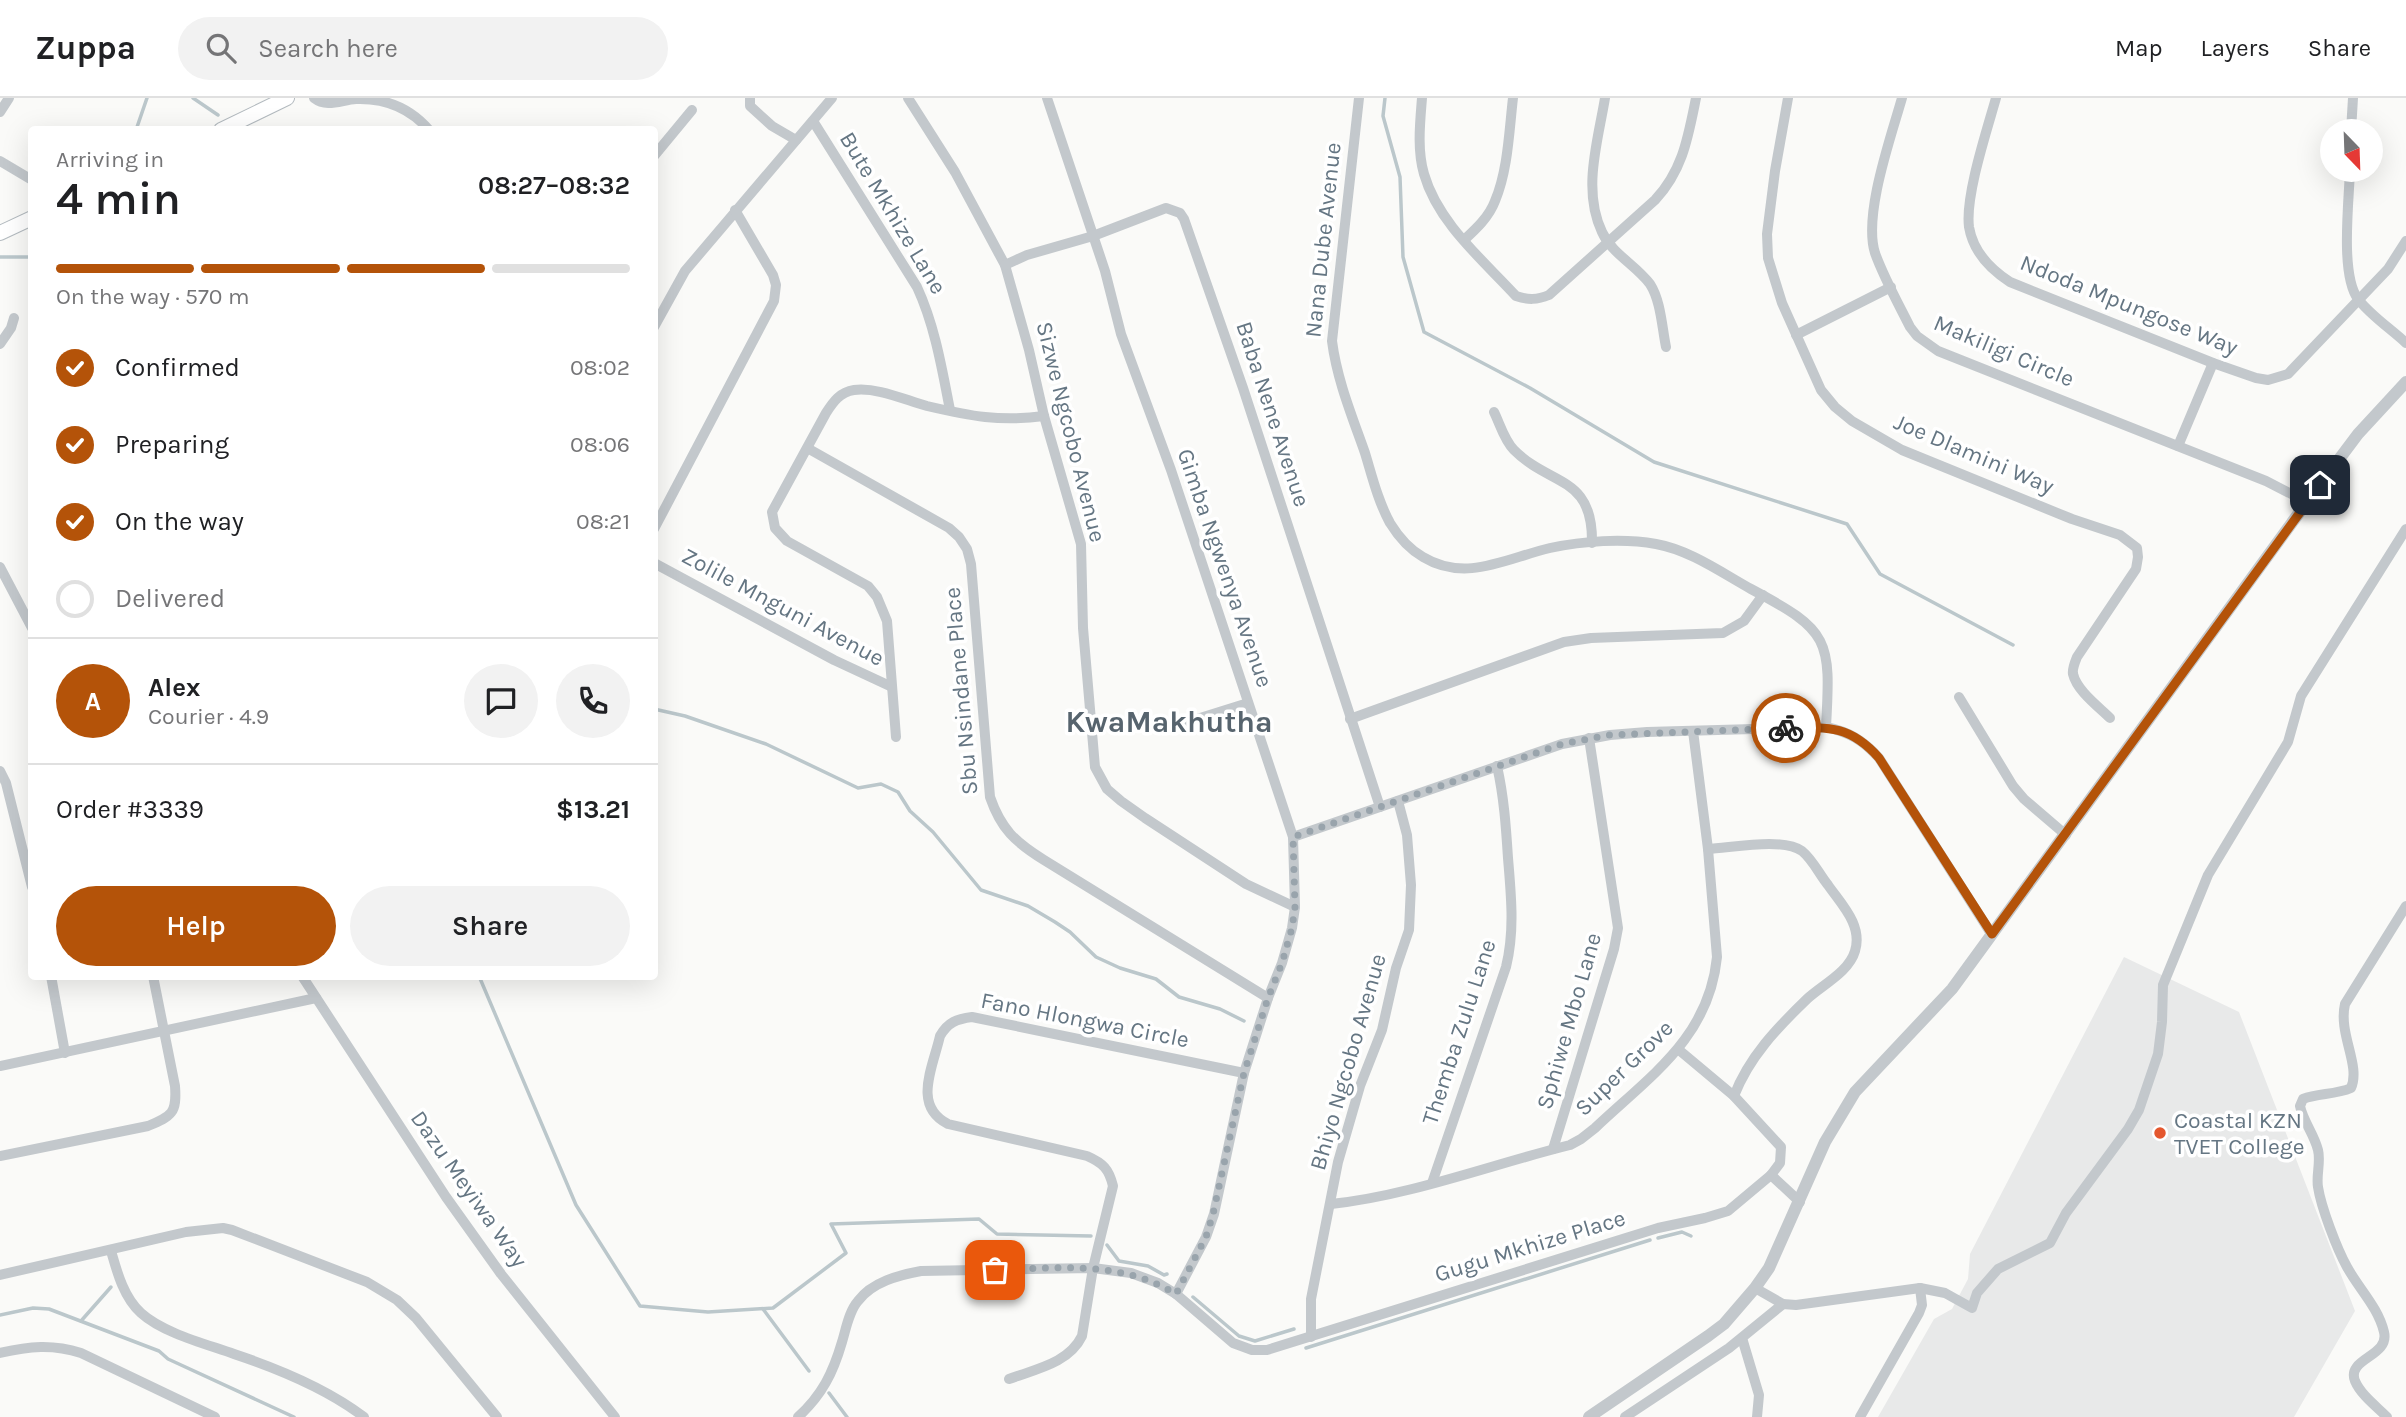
<!DOCTYPE html>
<meta charset="utf-8">
<style>
:root{--surface:#fff;--page:#f2f2f2;--text:#202124;--muted:#757577;--line:#e0e0e0;--accent:#b45309}
body{margin:0;font-family:Karla,sans-serif;background:var(--page);color:var(--text);height:100vh;display:flex;flex-direction:column;font-size:26px;white-space:nowrap}
*{box-sizing:border-box;margin:0}
p{font-size:23px;color:var(--muted)}
.icon{flex:none;width:38px;height:38px;fill:none;stroke:currentColor;stroke-width:2;stroke-linecap:round;stroke-linejoin:round}
.map{position:relative;flex:1;overflow:hidden}
.sheet{position:absolute;left:28px;top:28px;width:630px;height:854px;display:flex;flex-direction:column;background:var(--surface);border-radius:7px;box-shadow:0 7px 28px #0002}
.sheet>*{flex:none}
.needle{width:46px;rotate:157deg}
.fabs{position:absolute;left:2320px;top:21px;display:grid;gap:14px}
.fabs a{display:grid;place-items:center;width:63px;height:63px;border-radius:50%;background:var(--surface);box-shadow:0 7px 28px #0002;font-size:35px}
.pin{position:absolute;display:grid;place-items:center;width:60px;height:60px;color:#fff;margin:-30px;border-radius:14px;box-shadow:0 4px 10px #0006}
.courier{position:absolute;display:grid;place-items:center;width:70px;height:70px;margin:-35px;border:5px solid #b45309;border-radius:50%;background:#fff;color:#222;box-shadow:0 2px 9px #0007}
.headline em{font-style:normal;font-weight:600}
.headline div{display:flex;flex-direction:column-reverse}
.headline{display:flex;align-items:center;justify-content:space-between;height:119px;padding:0 28px}
h1{font-size:46px;font-weight:600;line-height:52px}
.bar{display:grid;grid-template-columns:repeat(4,1fr);gap:10px 7px;align-content:center;height:84px;padding:0 28px}
.bar i{height:9px;border-radius:5px;background:var(--line)}
.bar .selected{background:var(--accent)}
.bar p{grid-column:span 4}
.line{display:flex;align-items:center;gap:18px;padding:0 28px;border-top:2px solid var(--line)}
.line div{flex:1}
.round{display:grid;place-items:center;flex:none;width:74px;height:74px;border-radius:37px;background:var(--page)}
ol{padding:0 28px;list-style:none}
li{display:flex;align-items:center;gap:21px;height:77px}
li p{margin-inline-start:auto}
li .icon{padding:7px;border-radius:50%;background:var(--accent);color:#fff;stroke-width:4}
li:last-child{color:var(--muted)}
li i{width:38px;height:38px;border:4px solid var(--line);border-radius:50%}
.button{display:flex;gap:14px;margin-top:auto;padding:14px 28px}
.button a{flex:1;height:80px;border-radius:42px;background:var(--accent);color:#fff;font-size:28px;font-weight:600;line-height:80px;text-align:center}
.button a+a{background:var(--page);color:var(--text)}
header{display:flex;align-items:center;gap:42px;box-sizing:border-box;height:98px;padding:0 35px;background:var(--surface);border-bottom:2px solid var(--line)}
header strong{font-size:33px}
nav{display:flex;gap:38px;margin-inline-start:auto;font-size:24px}
.search{width:490px;height:63px;background:var(--page);display:flex;align-items:center;gap:18px;box-sizing:border-box;padding:0 24px;border-radius:38px;color:var(--muted);font-size:26px}
.map>svg:first-child{display:block}
.built{fill:#e8e9e9}
.lines{fill:none;stroke-linecap:round;stroke-linejoin:round}
.stream{stroke:#bbc7cb;stroke-width:3.5}
.secondary-casing{stroke:#b3babf;stroke-width:16}
.minor{stroke:#c3c8cc;stroke-width:10}
.tertiary{stroke:#c3c8cc;stroke-width:12}
.secondary{stroke:#fff;stroke-width:14}
.done{stroke:#99a4ac;stroke-width:7;stroke-dasharray:0 12.6}
.route{stroke:#b45309;stroke-width:9}
.poi-dot{fill:#e4572e;stroke:#fff;stroke-width:2.5}
.labels{text-anchor:middle;dominant-baseline:central;stroke-width:7;stroke-linejoin:round;paint-order:stroke}
.street-label{font-size:23px;fill:#657683;stroke:#fff}
.poi-label{font-size:23px;fill:#657683;stroke:#fff;text-anchor:start}
.district-label{font-size:30px;font-weight:bold;fill:#57646e;stroke:#fff}
</style>
<header>
<strong>Zuppa</strong>
<div class="search"><svg class="icon" aria-label="search" viewBox="0 0 24 24"><circle cx="10" cy="10" r="6"/><path d="M15 15l6 6"/></svg>Search here</div>
<nav><a>Map</a><a>Layers</a><a>Share</a></nav>
</header>
<div class="map">
<svg width="2406" height="1319" viewBox="0 0 2406 1319">
<rect width="100%" height="100%" fill="#fafaf8"/>
<!-- built -->
<polygon class="built" points="2124,859 2239,914 2355,1213 2294,1319 1878,1319 1934,1221 1952,1211 1968,1181 1970,1156"/>
<g class="lines">
<!-- stream -->
<g class="stream">
<polyline points="193,0 218,17"/>
<polyline points="1385,0 1383,18 1400,79 1403,159 1424,234 1530,290 1654,364 1847,426 1880,476 2013,547"/>
<polyline points="136,32 147,0"/>
<polyline points="0,159 32,159"/>
<polyline points="654,611 685,618 766,646 858,690 881,686 898,694 910,713 933,734 981,792 1028,808 1055,824 1070,834 1096,859 1120,870 1156,881 1179,899 1220,911 1244,923"/>
<polyline points="479,878 576,1107 640,1208 708,1214 773,1210 846,1155 831,1126 979,1121 997,1136 1091,1138"/>
<polyline points="1658,1140 1682,1134 1691,1138"/>
<polyline points="1107,1147 1119,1163 1148,1168 1164,1177 1167,1176"/>
<polyline points="1193,1199 1239,1238 1255,1243 1294,1231"/>
<polyline points="763,1211 809,1273"/>
<polyline points="0,1217 33,1210 49,1211 159,1253 168,1261 294,1319"/>
<polyline points="81,1223 111,1189"/>
<polyline points="1306,1250 1650,1142"/>
<polyline points="829,1295 847,1319"/>
</g>
<defs>
<g id="secondary">
<polyline points="221,32 287,0"/>
<polyline points="0,135 32,120"/>
</g>
</defs>
<!-- secondary casing -->
<use href="#secondary" class="secondary-casing"/>
<!-- minor -->
<g class="minor">
<path d="M314,0C327,10 341,2 356,1C385,0 410,10 429,32"/>
<polyline points="750,0 750,8 772,28 796,42"/>
<polyline points="908,0 955,74 1005,167 1029,252 1044,318 1081,446 1083,530 1095,669 1107,691 1121,703 1145,720 1246,786 1295,809"/>
<polyline points="1047,0 1105,173 1121,236 1171,372 1293,739 1295,809 1292,830 1282,865 1268,900 1244,975 1214,1116 1206,1139 1176,1196"/>
<path d="M1359,0L1332,243C1337,282 1352,318 1365,355C1372,378 1378,403 1390,425C1398,438 1409,451 1423,459C1466,485 1507,460 1550,450C1583,443 1623,440 1656,446C1690,452 1722,475 1751,491C1830,533 1831,541 1826,629"/>
<path d="M1422,0C1420,25 1417,52 1424,76C1438,125 1483,162 1516,198C1528,202 1537,202 1549,197L1655,102C1683,72 1688,39 1696,0"/>
<path d="M1605,0C1598,43 1582,92 1602,134C1612,156 1636,167 1650,186C1661,203 1662,230 1666,249"/>
<path d="M1788,0L1775,73L1767,136L1768,160L1782,205L1821,292L1835,309L1852,323L1902,352L2072,421L2120,437L2137,450L2138,459L2136,471L2077,559C2075,564 2072,571 2073,576C2077,593 2099,609 2110,620"/>
<path d="M1902,0C1891,39 1863,117 1875,155C1884,180 1898,205 1910,229L1917,238L1938,253L2266,383L2307,404"/>
<path d="M1996,0C1987,32 1965,98 1969,129C1973,153 1990,171 2010,184L2213,265L2256,280L2268,282L2288,276L2388,171L2406,143"/>
<polyline points="0,14 9,0"/>
<path d="M813,23L917,189C935,228 942,271 950,312"/>
<polyline points="2351,33 2353,0"/>
<polyline points="654,58 692,12"/>
<polyline points="0,63 32,82"/>
<path d="M2350,72C2349,103 2340,177 2358,201C2370,217 2391,231 2406,245"/>
<path d="M1464,142C1476,131 1489,119 1495,103C1508,72 1509,34 1513,0"/>
<polyline points="1005,167 1027,157 1093,138 1166,110 1180,115 1184,121 1243,290 1380,709"/>
<polyline points="654,229 685,173 832,0"/>
<polyline points="1796,237 1891,189"/>
<polyline points="0,246 11,230 14,220"/>
<path d="M1494,314C1500,326 1504,342 1514,352C1551,389 1593,377 1592,445"/>
<polyline points="2178,348 2213,265"/>
<path d="M809,351L949,430L959,439L967,451L971,466L990,699C1001,731 1015,744 1044,762L1268,900"/>
<polyline points="654,431 774,203 776,187 773,177 735,112"/>
<polyline points="654,465 834,562 892,589"/>
<polyline points="0,469 32,530"/>
<polyline points="1959,599 2013,688 2024,701 2066,737"/>
<polyline points="1350,621 1564,544 1591,540 1723,535 1744,523 1763,497"/>
<polyline points="1181,626 1248,605"/>
<path d="M896,639L887,523L877,499L868,488L787,443L775,430L772,414L826,315C833,304 840,294 854,292C877,289 905,302 927,308C970,318 1000,324 1044,318"/>
<polyline points="0,673 6,685 32,789"/>
<path d="M1293,739L1562,646L1610,637L1647,634L1826,629C1849,634 1863,642 1879,660L1992,837"/>
<path d="M1708,751C1731,750 1783,739 1802,753C1813,762 1819,776 1828,787C1841,806 1863,827 1855,853C1849,874 1822,887 1807,901C1777,930 1749,959 1734,998"/>
<polyline points="51,878 65,955"/>
<polyline points="302,878 446,1099 501,1176 615,1319"/>
<polyline points="0,968 316,900"/>
<polyline points="1553,1051 1614,851 1618,830 1589,640"/>
<path d="M0,1058L148,1028C172,1018 177,1015 175,988L153,878"/>
<polyline points="1771,1077 1800,1104"/>
<path d="M1432,1085L1506,869C1515,832 1511,797 1508,760C1506,729 1504,699 1497,668"/>
<path d="M1331,1106C1409,1098 1493,1066 1570,1047L1581,1041L1595,1030C1650,978 1709,940 1717,859L1708,751L1693,633"/>
<path d="M111,1153C117,1174 124,1200 141,1215C163,1235 206,1246 234,1256C279,1271 326,1290 364,1319"/>
<polyline points="0,1177 186,1134 223,1130 232,1132 367,1184 397,1202 416,1220 497,1319"/>
<polyline points="1755,1190 1783,1206 1796,1207 1920,1190 1945,1195 1972,1210 1977,1195 1998,1171 2050,1145 2066,1115 2128,1031 2139,1012 2158,956 2162,924 2163,887 2208,777 2288,644 2301,598 2406,431"/>
<polyline points="1311,1239 1311,1201 1338,1064 1360,988 1382,932 1396,870 1409,832 1411,787 1407,737 1398,703"/>
<polyline points="1742,1240 1759,1297 1757,1319"/>
<path d="M0,1255C29,1248 53,1246 81,1255L215,1319"/>
<path d="M1009,1281C1036,1271 1069,1265 1082,1238L1093,1170L1113,1088C1109,1071 1103,1065 1087,1058L948,1026C912,1008 933,969 940,938C948,924 957,921 972,919L1244,975"/>
<path d="M798,1319C822,1297 833,1275 842,1244C846,1231 849,1213 858,1203C872,1184 899,1177 921,1173L1093,1170L1131,1175L1158,1185L1176,1196L1233,1245L1252,1252H1267L1658,1130L1705,1120L1728,1113L1771,1077L1780,1065L1781,1049L1734,998L1679,952"/>
<polyline points="1625,1319 1729,1250 1783,1206"/>
<polyline points="1860,1319 1919,1215 1922,1207 1920,1190"/>
<path d="M2387,1319C2376,1308 2361,1297 2355,1283C2346,1260 2390,1259 2384,1234C2378,1209 2359,1191 2347,1169C2337,1151 2321,1109 2318,1089C2316,1077 2321,1064 2318,1052C2314,1036 2303,1023 2300,1008L2303,1001C2318,995 2335,997 2351,990C2361,967 2338,936 2345,906L2406,808"/>
</g>
<!-- tertiary -->
<polyline class="tertiary" points="1589,1319 1708,1238 1724,1226 1755,1190 1769,1170 1825,1044 1855,994 1952,891 2307,404 2358,336 2406,284"/>
<!-- secondary -->
<use href="#secondary" class="secondary"/>
</g>
<g class="lines">
<!-- done -->
<path class="done" d="M995,1172C1058,1170 1120,1162 1176,1196L1206,1139L1213,1116L1244,975L1268,900L1282,865L1292,830L1295,809L1293,739L1562,646L1609,637L1786,630"/>
<!-- route -->
<path class="route" d="M1786,630C1828,629 1850,627 1879,660L1992,836L2320,387"/>
</g>
<!-- markers -->
<circle class="poi-dot" cx="2160" cy="1035" r="7"/>
<g class="labels">
<!-- street labels -->
<g class="street-label">
<text transform="translate(893 115) rotate(59)">Bute Mkhize Lane</text>
<text transform="translate(1323 142) rotate(-84)">Nana Dube Avenue</text>
<text transform="translate(2129 207) rotate(22)">Ndoda Mpungose Way</text>
<text transform="translate(2004 253) rotate(23)">Makiligi Circle</text>
<text transform="translate(1273 316) rotate(72)">Baba Nene Avenue</text>
<text transform="translate(1071 334) rotate(76)">Sizwe Ngcobo Avenue</text>
<text transform="translate(1974 356) rotate(23)">Joe Dlamini Way</text>
<text transform="translate(1225 470) rotate(71)">Gimba Ngwenya Avenue</text>
<text transform="translate(783 509) rotate(28)">Zolile Mnguni Avenue</text>
<text transform="translate(961 593) rotate(-95)">Sbu Nsindane Place</text>
<text transform="translate(1085 922) rotate(11)">Fano Hlongwa Circle</text>
<text transform="translate(1569 923) rotate(-74)">Sphiwe Mbo Lane</text>
<text transform="translate(1459 934) rotate(-72)">Themba Zulu Lane</text>
<text transform="translate(1348 964) rotate(-74)">Bhiyo Ngcobo Avenue</text>
<text transform="translate(1624 970) rotate(-44)">Super Grove</text>
<text transform="translate(469 1091) rotate(55)">Dazu Meyiwa Way</text>
<text transform="translate(1530 1148) rotate(-17)">Gugu Mkhize Place</text>
</g>
<!-- poi labels -->
<g class="poi-label">
<text x="2174" y="1022">Coastal KZN<tspan x="2174" dy="26">TVET College</tspan></text>
</g>
<!-- district labels -->
<g class="district-label">
<text x="1169" y="624">KwaMakhutha</text>
</g>
</g>
</svg>
<div class="fabs">
<a><svg class="needle" viewBox="-14 -14 28 28"><path d="M0-13l5 13h-10z" fill="#e53935"/><path d="M0 13l5-13h-10z" fill="#757577"/></svg></a>
</div>
<div class="pin" style="left:995px;top:1172px;background:#ea580c"><svg class="icon" aria-label="bag" viewBox="0 0 24 24"><path d="M5 8h14l-1 12H6zM9 8a3 3 0 0 1 6 0"/></svg></div>
<div class="pin" style="left:2320px;top:387px;background:#1f2937"><svg class="icon" aria-label="home" viewBox="0 0 24 24"><path d="M3 11l9-7 9 7M6 9v11h12V9"/></svg></div>
<div class="courier" style="left:1786px;top:630px"><svg class="icon" aria-label="bike" viewBox="0 0 24 24"><circle cx="6" cy="16" r="4"/><circle cx="18" cy="16" r="4"/><path d="M6 16l4-8h5l3 8M10 8l3 8H6M13 5h3"/></svg></div>
<section class="sheet">
<div class="headline"><div><h1>4 min</h1><p>Arriving in</p></div><em>08:27–08:32</em></div>
<div class="bar"><i class="selected"></i><i class="selected"></i><i class="selected"></i><i></i><p>On the way · 570 m</p></div>
<ol>
<li><svg class="icon" aria-label="check" viewBox="0 0 24 24"><path d="M5 12l5 5 9-10"/></svg>Confirmed<p>08:02</p></li>
<li><svg class="icon" aria-label="check" viewBox="0 0 24 24"><path d="M5 12l5 5 9-10"/></svg>Preparing<p>08:06</p></li>
<li><svg class="icon" aria-label="check" viewBox="0 0 24 24"><path d="M5 12l5 5 9-10"/></svg>On the way<p>08:21</p></li>
<li><i></i>Delivered</li>
</ol>
<div class="line" style="height:126px"><b class="round" style="background:var(--accent);color:#fff">A</b><div><b>Alex</b><p>Courier · 4.9</p></div><a class="round"><svg class="icon" aria-label="chat" viewBox="0 0 24 24"><path d="M4 5h16v11H9l-5 4z"/></svg></a><a class="round"><svg class="icon" aria-label="phone" viewBox="0 0 24 24"><path d="M5 4h4l2 5-3 2q2 4 5 5l2-3 5 2v4C11 20 4 13 5 4z"/></svg></a></div>
<div class="line" style="height:91px"><div>Order #3339</div><b>$13.21</b></div>
<div class="button"><a>Help</a><a>Share</a></div>
</section>
</div>
